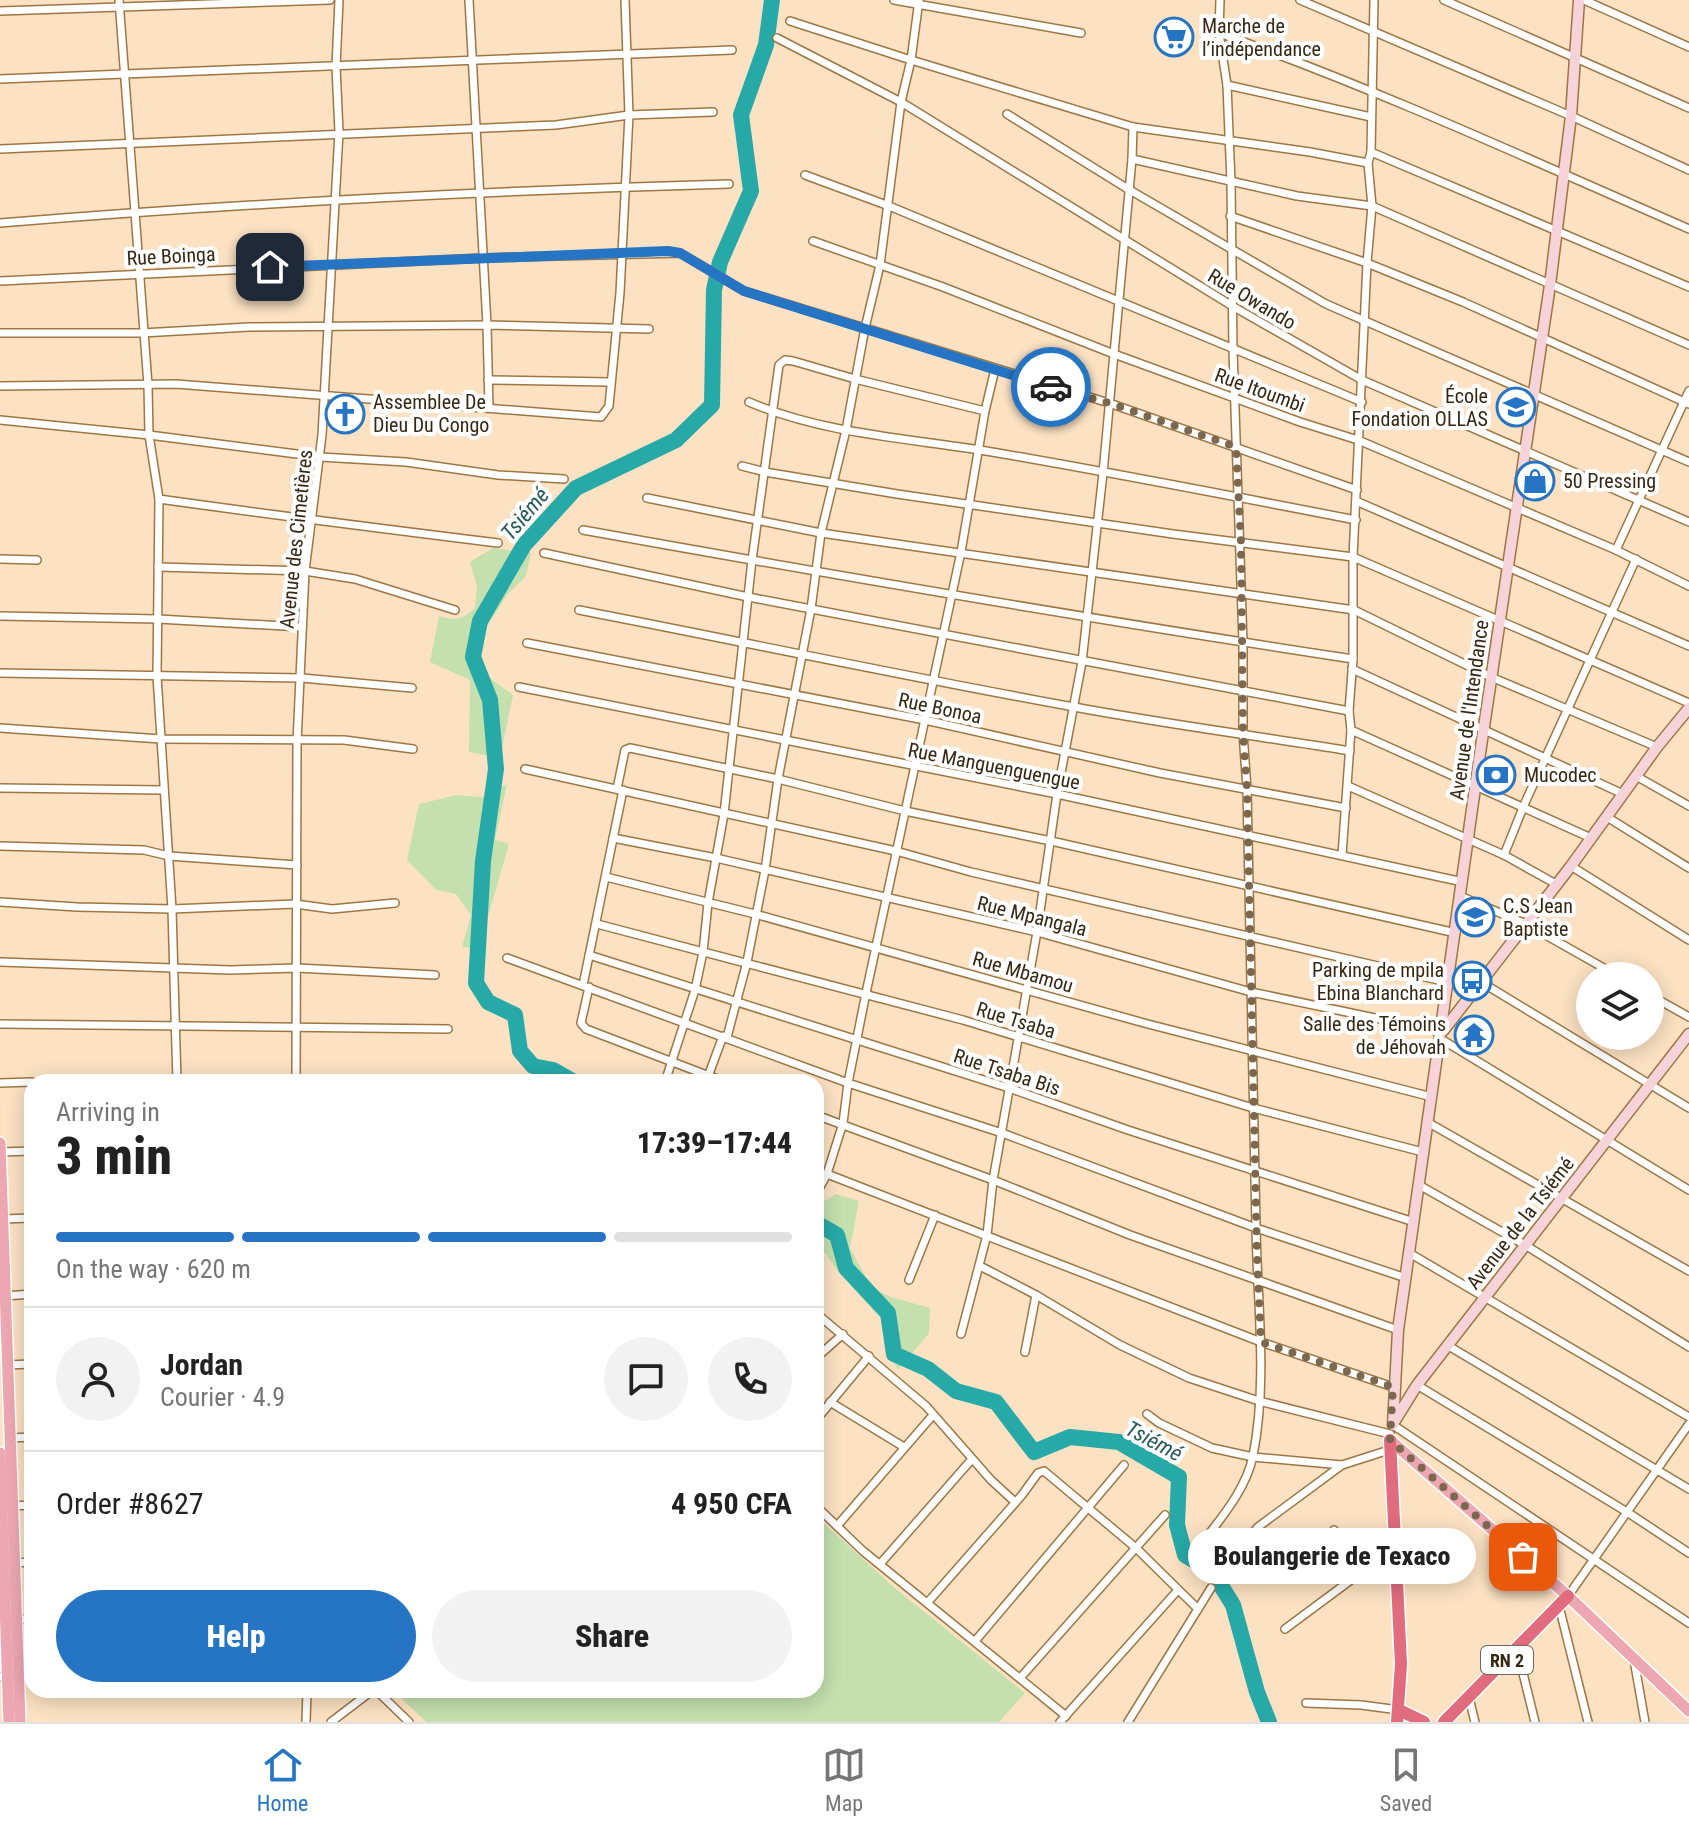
<!DOCTYPE html>
<meta charset="utf-8">
<style>
:root{--surface:#fff;--page:#f2f2f2;--text:#222;--muted:#767676;--line:#e0e0e0;--accent:#2675c4}
body{margin:0;font-family:"Roboto Condensed",sans-serif;background:var(--page);color:var(--text);height:100vh;display:flex;flex-direction:column;font-size:30px;white-space:nowrap}
*{box-sizing:border-box;margin:0}
p{font-size:26px;color:var(--muted)}
.icon{flex:none;width:44px;height:44px;fill:none;stroke:currentColor;stroke-width:2;stroke-linecap:round;stroke-linejoin:round}
.map{position:relative;flex:1;overflow:hidden}
.panel{position:absolute;left:24px;top:1074px;width:800px;height:624px;display:flex;flex-direction:column;background:var(--surface);border-radius:24px;box-shadow:0 4px 20px #0003}
.panel>*{flex:none}
.fabs{position:absolute;left:1576px;top:962px;display:grid;gap:16px}
.fabs a{display:grid;place-items:center;width:88px;height:88px;border-radius:50%;background:var(--surface);box-shadow:0 4px 20px #0003;font-size:40px}
.pin{position:absolute;display:grid;place-items:center;width:68px;height:68px;color:#fff;margin:-34px;border-radius:16px;box-shadow:0 4px 12px #0006}
.courier{position:absolute;display:grid;place-items:center;width:80px;height:80px;margin:-40px;border:6px solid #2675c4;border-radius:50%;background:#fff;color:#222;box-shadow:0 2px 10px #0007}
.bubble{position:absolute;height:56px;border-radius:28px;background:var(--surface);box-shadow:0 4px 20px #0003;font-size:26px;font-weight:800;line-height:56px;text-align:center}
.headline em{font-style:normal;font-weight:800}
.headline div{display:flex;flex-direction:column-reverse}
.headline{display:flex;align-items:center;justify-content:space-between;height:136px;padding:0 32px}
h1{font-size:52px;font-weight:800;line-height:60px}
.bar{display:grid;grid-template-columns:repeat(4,1fr);gap:12px 8px;align-content:center;height:96px;padding:0 32px}
.bar i{height:10px;border-radius:6px;background:var(--line)}
.bar .selected{background:var(--accent)}
.bar p{grid-column:span 4}
.line{display:flex;align-items:center;gap:20px;padding:0 32px;border-top:2px solid var(--line)}
.line div{flex:1}
.round{display:grid;place-items:center;flex:none;width:84px;height:84px;border-radius:42px;background:var(--page)}
.button{display:flex;gap:16px;margin-top:auto;padding:16px 32px}
.button a{flex:1;height:92px;border-radius:48px;background:var(--accent);color:#fff;font-size:32px;font-weight:800;line-height:92px;text-align:center}
.button a+a{background:var(--page);color:var(--text)}
.menu{display:flex;justify-content:space-around;align-items:center;height:112px;border-top:2px solid var(--line);background:var(--surface);font-size:22px;color:var(--muted)}
.menu a{display:grid;justify-items:center;gap:4px}
.menu .selected{color:var(--accent)}
.map>svg:first-child{display:block}
.green{fill:#c3e0ae}
.lines{fill:none;stroke-linecap:round;stroke-linejoin:round}
.river{stroke:#27aaa7;stroke-width:16}
.street-casing{stroke:#9d7643;stroke-width:10}
.secondary-casing{stroke:#9d7643;stroke-width:13}
.primary-casing{stroke:#fff;stroke-width:14}
.highway-casing{stroke:#fff;stroke-width:15}
.street{stroke:#fff;stroke-width:7}
.secondary{stroke:#f6d3d8;stroke-width:10}
.primary{stroke:#eda7b2;stroke-width:11}
.highway{stroke:#e16c7e;stroke-width:12}
.done{stroke:#7c684f;stroke-width:8;stroke-dasharray:0 14.4}
.route{stroke:#2675c4;stroke-width:10}
.labels{text-anchor:middle;dominant-baseline:central;stroke-width:8;stroke-linejoin:round;paint-order:stroke}
.shield{fill:#fff;stroke:#736858;stroke-width:2}
.shield-label{font-size:18px;font-weight:bold;fill:#372711}
.poi-label{font-size:20px;fill:#372711;stroke:#fff;text-anchor:start}
.street-label{font-size:20px;fill:#372711;stroke:#fff}
.water-label{font-size:22px;font-style:italic;fill:#265958;stroke:#fff}
</style>
<div class="map">
<svg width="1689" height="1722" viewBox="0 0 1689 1722">
<rect width="100%" height="100%" fill="#fce2c3"/>
<!-- green -->
<g class="green">
<path d="M493,548L531,553L526,576L507,595L486,628L480,653L487,676L513,695L500,758L469,752L470,680L430,662L439,616C455,621 462,620 475,608L477,586L470,562Z"/>
<polygon points="507,784 495,840 509,844 479,948 462,947 471,915 456,894 436,890 407,860 419,804 457,795 482,797"/>
<polygon points="836,1194 859,1201 850,1248 872,1288 891,1297 930,1308 929,1333 898,1370 885,1346 884,1322 840,1274 816,1240 816,1206"/>
<polygon points="816,1516 896,1589 1025,1693 999,1722 426,1722 393,1690 816,1690"/>
</g>
<g class="lines">
<!-- river -->
<g class="river">
<polyline points="574,1082 553,1070 533,1066 520,1051 515,1015 488,1002 476,983 483,861 496,769 490,700 473,657 480,621 524,545 576,488 676,440 712,405 714,290 720,262 751,191 741,115 766,45 772,0"/>
<polyline points="816,1223 837,1235 846,1268 888,1313 894,1354 928,1369 956,1391 996,1402 1034,1452 1070,1437 1119,1442 1179,1477 1177,1525 1185,1555 1212,1571 1233,1605 1257,1692 1269,1722"/>
</g>
<defs>
<g id="street">
<polyline points="119,0 148,385 149,435 159,499 157,676 172,909 177,1082"/>
<polyline points="469,0 487,325 489,407"/>
<polyline points="894,0 1081,33"/>
<polyline points="1300,0 1571,116 1689,170"/>
<polyline points="1444,0 1689,108"/>
<polyline points="1584,0 1689,47"/>
<polyline points="0,11 330,0"/>
<polyline points="790,21 911,60 1133,127 1310,152 1368,163"/>
<path d="M1219,33C1380,90 1533,161 1689,229"/>
<polyline points="777,38 901,102 1234,307 1362,380 1689,522"/>
<polyline points="0,79 732,50"/>
<polyline points="1227,85 1371,117"/>
<polyline points="1007,114 1128,189 1326,304 1689,462"/>
<polyline points="0,149 556,125 629,115 713,112"/>
<polyline points="1371,152 1689,287"/>
<polyline points="1132,159 1297,196 1372,206 1689,345"/>
<polyline points="805,175 889,206 1362,402"/>
<polyline points="1230,216 1367,263 1463,302 1689,404"/>
<path d="M0,223C243,203 486,191 729,184"/>
<polyline points="813,241 943,287 1114,354 1300,422 1358,440 1616,550 1689,586"/>
<polyline points="0,281 482,258 680,253 744,291 1109,403 1357,490"/>
<polyline points="0,333 142,333 249,327 487,325 649,329"/>
<polyline points="488,380 610,382"/>
<polyline points="0,386 176,384 601,417 609,406 620,293 629,115 625,0"/>
<path d="M749,402C824,434 907,438 986,451C1110,472 1233,496 1356,520"/>
<polyline points="0,420 149,435 320,457 406,462 498,475 564,479"/>
<polyline points="742,466 765,472 897,494 1173,534 1353,557 1689,703"/>
<polyline points="647,498 821,533 1354,610 1491,677 1657,747"/>
<path d="M159,499C272,515 385,529 498,543"/>
<polyline points="1356,501 1689,646"/>
<path d="M583,530C839,576 1096,620 1353,659"/>
<polyline points="1616,550 1689,391"/>
<polyline points="544,553 748,597 1349,711"/>
<polyline points="0,559 37,560"/>
<polyline points="158,567 305,571 355,579 455,610"/>
<path d="M579,610C744,642 908,677 1074,707C1165,724 1258,736 1350,751"/>
<polyline points="0,616 158,619 302,627"/>
<polyline points="527,643 925,720 1160,773 1346,808"/>
<polyline points="1352,669 1623,794"/>
<polyline points="0,673 302,678 412,688"/>
<polyline points="519,687 1057,794 1463,882"/>
<polyline points="0,728 161,739 344,740 413,749"/>
<polyline points="1351,730 1591,838"/>
<polyline points="525,769 896,851 971,872 1447,982"/>
<polyline points="1636,776 1689,806"/>
<polyline points="1348,786 1504,855 1556,884"/>
<polyline points="0,788 163,790"/>
<polyline points="617,789 625,750 630,748 778,779 905,811 1051,841 1456,933"/>
<polyline points="1607,817 1689,868"/>
<polyline points="613,838 716,858 1037,932 1251,992 1442,1032"/>
<polyline points="0,846 144,850 169,856 297,865"/>
<polyline points="1342,855 1351,730 1349,711 1353,659 1353,557 1367,263 1372,206 1368,163 1371,152 1374,0"/>
<polyline points="1504,855 1524,805 1636,559"/>
<polyline points="1571,866 1689,940"/>
<polyline points="606,877 755,914 1144,1023 1432,1097"/>
<polyline points="1460,896 1526,924 1618,976"/>
<polyline points="0,902 77,907 172,909 295,904 332,909 395,903"/>
<polyline points="597,924 963,1020 1253,1108 1423,1152"/>
<polyline points="589,955 1009,1088 1128,1130 1414,1222"/>
<polyline points="507,958 848,1083 1002,1133 1256,1228 1406,1278"/>
<polyline points="0,962 230,970 297,968 435,975"/>
<polyline points="1481,982 1689,1108"/>
<polyline points="583,985 623,790"/>
<polyline points="589,987 581,1023 586,1029 725,1082"/>
<polyline points="1650,995 1689,1017"/>
<polyline points="0,1024 448,1029"/>
<polyline points="727,1037 747,962 765,870 778,779 811,609 821,533 846,430 865,328 880,265 901,102 911,60 919,0"/>
<polyline points="1441,1039 1689,1190"/>
<polyline points="99,1082 229,1082"/>
<polyline points="296,1082 297,742 305,571 322,435 328,328 339,132 336,67 339,0"/>
<polyline points="314,1082 499,1079"/>
<polyline points="665,1082 695,990 703,952 708,903 724,814 752,560 779,365 785,360 793,361 855,379 985,411"/>
<polyline points="706,1082 723,1036"/>
<polyline points="0,1083 32,1082"/>
<polyline points="816,1115 993,1180 1130,1235 1398,1330"/>
<polyline points="1429,1123 1689,1271"/>
<polyline points="0,1152 32,1151"/>
<polyline points="827,1174 1261,1342 1393,1387"/>
<polyline points="1419,1185 1525,1245 1689,1347"/>
<polyline points="816,1194 827,1174 843,1123 848,1083 866,993 961,552 985,411 995,369"/>
<polyline points="2,1219 32,1218"/>
<polyline points="1411,1254 1689,1417"/>
<polyline points="980,1266 1036,1295 1120,1345 1189,1378 1259,1401 1390,1434"/>
<polyline points="909,1280 935,1215"/>
<polyline points="5,1296 32,1294"/>
<polyline points="816,1313 926,1406 991,1480 1015,1502"/>
<polyline points="961,1334 987,1235 993,1180 1037,932 1057,794 1082,662 1103,473 1132,159 1133,127"/>
<polyline points="1447,1345 1689,1489"/>
<polyline points="1025,1352 1036,1295"/>
<polyline points="816,1358 843,1334"/>
<polyline points="6,1365 32,1364"/>
<polyline points="1417,1385 1627,1512 1689,1553"/>
<polyline points="830,1402 904,1447"/>
<polyline points="1147,1414 1159,1423 1212,1448 1253,1457 1342,1465 1389,1450"/>
<polyline points="816,1420 869,1356"/>
<polyline points="1393,1425 1689,1623"/>
<polyline points="9,1438 32,1437"/>
<polyline points="10,1506 32,1505"/>
<polyline points="816,1506 863,1551 1066,1716"/>
<polyline points="837,1526 933,1415"/>
<polyline points="1334,1530 1365,1569"/>
<path d="M1209,1534C1227,1511 1247,1485 1253,1456C1268,1380 1257,1302 1256,1226C1254,1080 1249,935 1247,789L1243,733V643L1233,350L1231,182L1227,85L1219,33L1220,0"/>
<polyline points="1228,1562 1258,1527 1342,1465"/>
<polyline points="14,1563 32,1562"/>
<polyline points="880,1564 972,1459"/>
<polyline points="1568,1596 1689,1424"/>
<polyline points="928,1602 1022,1495 1038,1473 1044,1471 1136,1548 1198,1609"/>
<polyline points="1559,1606 1588,1722"/>
<polyline points="16,1619 32,1619"/>
<polyline points="1285,1629 1394,1548"/>
<polyline points="976,1640 1124,1465"/>
<polyline points="1517,1649 1535,1722"/>
<polyline points="1634,1660 1645,1722"/>
<polyline points="0,1677 32,1677"/>
<polyline points="1021,1677 1165,1515"/>
<polyline points="376,1690 409,1722"/>
<polyline points="1469,1698 1475,1722"/>
<polyline points="1306,1703 1361,1705 1399,1710"/>
<polyline points="306,1722 307,1690"/>
<polyline points="331,1722 373,1690"/>
<polyline points="1060,1722 1177,1591"/>
<polyline points="1128,1722 1211,1588"/>
</g>
<g id="secondary">
<polyline points="1443,1031 1571,866 1657,747 1689,708"/>
<polyline points="1394,1422 1417,1385 1689,1034"/>
<polyline points="1393,1425 1398,1330 1479,760 1550,285 1571,116 1579,0"/>
</g>
<g id="primary">
<polyline points="0,1143 20,1722"/>
<polyline points="1390,1440 1568,1596 1689,1711"/>
<polyline points="0,1453 9,1722"/>
</g>
<g id="highway">
<polyline points="1390,1440 1401,1664 1397,1722"/>
<polyline points="1399,1710 1424,1722"/>
<polyline points="1444,1722 1568,1596"/>
</g>
</defs>
<!-- street casing -->
<use href="#street" class="street-casing"/>
<!-- secondary casing -->
<use href="#secondary" class="secondary-casing"/>
<!-- primary casing -->
<use href="#primary" class="primary-casing"/>
<!-- highway casing -->
<use href="#highway" class="highway-casing"/>
<!-- street -->
<use href="#street" class="street"/>
<!-- secondary -->
<use href="#secondary" class="secondary"/>
<!-- primary -->
<use href="#primary" class="primary"/>
<!-- highway -->
<use href="#highway" class="highway"/>
</g>
<g class="lines">
<!-- done -->
<polyline class="done" points="1051,387 1109,403 1236,447 1241,543 1243,733 1247,789 1257,1255 1261,1342 1393,1387 1390,1440 1523,1557"/>
<!-- route -->
<polyline class="route" points="270,267 668,251 680,253 744,291 1051,387"/>
</g>
<!-- icons -->
<defs>
<symbol id="supermarket-ring" viewBox="-11 -11 22 22"><circle r="9.5" fill="#fff" stroke="#2675c4" stroke-width="1.5"/><path d="M-6-5.5h2.5l.6 2H6L4.5 2H-2.5L-4.4-4H-6ZM-1.5 3.2a1.3 1.3 0 1 0 .1 0ZM3 3.2a1.3 1.3 0 1 0 .1 0Z" fill="#2675c4"/></symbol>
<symbol id="school-ring" viewBox="-11 -11 22 22"><circle r="9.5" fill="#fff" stroke="#2675c4" stroke-width="1.5"/><path d="M0-5L7-2L0 1L-7-2ZM-4 1L0 2.5L4 1V4Q0 6-4 4Z" fill="#2675c4"/></symbol>
<symbol id="church-ring" viewBox="-11 -11 22 22"><circle r="9.5" fill="#fff" stroke="#2675c4" stroke-width="1.5"/><path d="M-1.2-6h2.4v3.5h3.3v2.4h-3.3V6h-2.4V-.1h-3.3v-2.4h3.3Z" fill="#2675c4"/></symbol>
<symbol id="shop-ring" viewBox="-11 -11 22 22"><circle r="9.5" fill="#fff" stroke="#2675c4" stroke-width="1.5"/><path d="M-5-2.5h2.3a2.7 3.5 0 0 1 5.4 0H5L5.5 6h-11ZM-1.5-2.5h3a1.5 2.3 0 0 0-3 0Z" fill="#2675c4"/></symbol>
<symbol id="bank-ring" viewBox="-11 -11 22 22"><circle r="9.5" fill="#fff" stroke="#2675c4" stroke-width="1.5"/><path d="M-6-4H6V4H-6ZM0-2.3a2.3 2.3 0 1 0 0 4.6a2.3 2.3 0 1 0 0-4.6Z" fill="#2675c4"/></symbol>
<symbol id="bus-ring" viewBox="-11 -11 22 22"><circle r="9.5" fill="#fff" stroke="#2675c4" stroke-width="1.5"/><path d="M-5-6H5V4H4V6H2V4H-2V6H-4V4H-5ZM-3.5-4V0h7V-4ZM-3.5 1.2v1.5H-2V1.2ZM2 1.2v1.5H3.5V1.2Z" fill="#2675c4"/></symbol>
<symbol id="temple-ring" viewBox="-11 -11 22 22"><circle r="9.5" fill="#fff" stroke="#2675c4" stroke-width="1.5"/><path d="M0-6L5-2H3V0L6.5 2.5H4V6H1.5V3h-3V6H-4V2.5H-6.5L-3 0V-2H-5Z" fill="#2675c4"/></symbol>
</defs>
<g fill-rule="evenodd">
<use href="#supermarket-ring" x="1152" y="15" width="44" height="44"/>
<use href="#school-ring" x="1494" y="385" width="44" height="44"/>
<use href="#church-ring" x="323" y="392" width="44" height="44"/>
<use href="#shop-ring" x="1513" y="459" width="44" height="44"/>
<use href="#bank-ring" x="1474" y="753" width="44" height="44"/>
<use href="#school-ring" x="1453" y="895" width="44" height="44"/>
<use href="#bus-ring" x="1450" y="959" width="44" height="44"/>
<use href="#temple-ring" x="1452" y="1013" width="44" height="44"/>
</g>
<g class="labels">
<!-- shield labels -->
<rect class="shield" x="1481" y="1646" width="52" height="28" rx="6"/>
<g class="shield-label">
<text x="1507" y="1660">RN 2</text>
</g>
<!-- poi labels -->
<g class="poi-label">
<text x="1202" y="26">Marche de<tspan x="1202" dy="23">l’indépendance</tspan></text>
<text x="1488" y="396" text-anchor="end">École<tspan x="1488" dy="23">Fondation OLLAS</tspan></text>
<text x="373" y="402">Assemblee De<tspan x="373" dy="23">Dieu Du Congo</tspan></text>
<text x="1563" y="481">50 Pressing</text>
<text x="1524" y="775">Mucodec</text>
<text x="1503" y="906">C.S Jean<tspan x="1503" dy="23">Baptiste</tspan></text>
<text x="1444" y="970" text-anchor="end">Parking de mpila<tspan x="1444" dy="23">Ebina Blanchard</tspan></text>
<text x="1446" y="1024" text-anchor="end">Salle des Témoins<tspan x="1446" dy="23">de Jéhovah</tspan></text>
</g>
<!-- street labels -->
<g class="street-label">
<text transform="translate(171 256) rotate(-3)">Rue Boinga</text>
<text transform="translate(1252 299) rotate(31)">Rue Owando</text>
<text transform="translate(1260 390) rotate(20)">Rue Itoumbi</text>
<text transform="translate(296 539) rotate(-84)">Avenue des Cimetières</text>
<text transform="translate(940 708) rotate(12)">Rue Bonoa</text>
<text transform="translate(1469 710) rotate(-82)">Avenue de l'Intendance</text>
<text transform="translate(994 766) rotate(11)">Rue Manguenguengue</text>
<text transform="translate(1032 916) rotate(14)">Rue Mpangala</text>
<text transform="translate(1023 972) rotate(16)">Rue Mbamou</text>
<text transform="translate(1016 1020) rotate(17)">Rue Tsaba</text>
<text transform="translate(1007 1072) rotate(18)">Rue Tsaba Bis</text>
<text transform="translate(1520 1223) rotate(-52)">Avenue de la Tsiémé</text>
</g>
<!-- water labels -->
<g class="water-label">
<text transform="translate(525 514) rotate(-50)">Tsiémé</text>
<text transform="translate(1154 1441) rotate(28)">Tsiémé</text>
</g>
</g>
</svg>
<div class="fabs">
<a><svg class="icon" aria-label="layers" viewBox="0 0 24 24"><path d="M12 4l9 5-9 5-9-5zM3 14l9 5 9-5"/></svg></a>
</div>
<div class="pin" style="left:1523px;top:1557px;background:#ea580c"><svg class="icon" aria-label="bag" viewBox="0 0 24 24"><path d="M5 8h14l-1 12H6zM9 8a3 3 0 0 1 6 0"/></svg></div>
<div class="pin" style="left:270px;top:267px;background:#1f2937"><svg class="icon" aria-label="home" viewBox="0 0 24 24"><path d="M3 11l9-7 9 7M6 9v11h12V9"/></svg></div>
<div class="courier" style="left:1051px;top:387px"><svg class="icon" aria-label="car" viewBox="0 0 24 24"><path d="M5 17H2v-5l4-1 3-4h7l3 4 3 1v5h-3M9 17h6M6 11h13"/><circle cx="7" cy="17" r="2"/><circle cx="17" cy="17" r="2"/></svg></div>
<div class="bubble" style="left:1188px;top:1528px;width:288px">Boulangerie de Texaco</div>
<section class="panel">
<div class="headline"><div><h1>3 min</h1><p>Arriving in</p></div><em>17:39–17:44</em></div>
<div class="bar"><i class="selected"></i><i class="selected"></i><i class="selected"></i><i></i><p>On the way · 620 m</p></div>
<div class="line" style="height:144px"><a class="round"><svg class="icon" aria-label="person" viewBox="0 0 24 24"><circle cx="12" cy="8" r="4"/><path d="M4 21q1-7 8-7t8 7"/></svg></a><div><b>Jordan</b><p>Courier · 4.9</p></div><a class="round"><svg class="icon" aria-label="chat" viewBox="0 0 24 24"><path d="M4 5h16v11H9l-5 4z"/></svg></a><a class="round"><svg class="icon" aria-label="phone" viewBox="0 0 24 24"><path d="M5 4h4l2 5-3 2q2 4 5 5l2-3 5 2v4C11 20 4 13 5 4z"/></svg></a></div>
<div class="line" style="height:104px"><div>Order #8627</div><b>4 950 CFA</b></div>
<div class="button"><a>Help</a><a>Share</a></div>
</section>
</div>
<nav class="menu">
<a class="selected"><svg class="icon" aria-label="home" viewBox="0 0 24 24"><path d="M3 11l9-7 9 7M6 9v11h12V9"/></svg>Home</a>
<a><svg class="icon" aria-label="map" viewBox="0 0 24 24"><path d="M3 6l6-2 6 2 6-2v14l-6 2-6-2-6 2zM9 4v14M15 6v14"/></svg>Map</a>
<a><svg class="icon" aria-label="saved" viewBox="0 0 24 24"><path d="M7 4h10v16l-5-4-5 4z"/></svg>Saved</a>
</nav>
